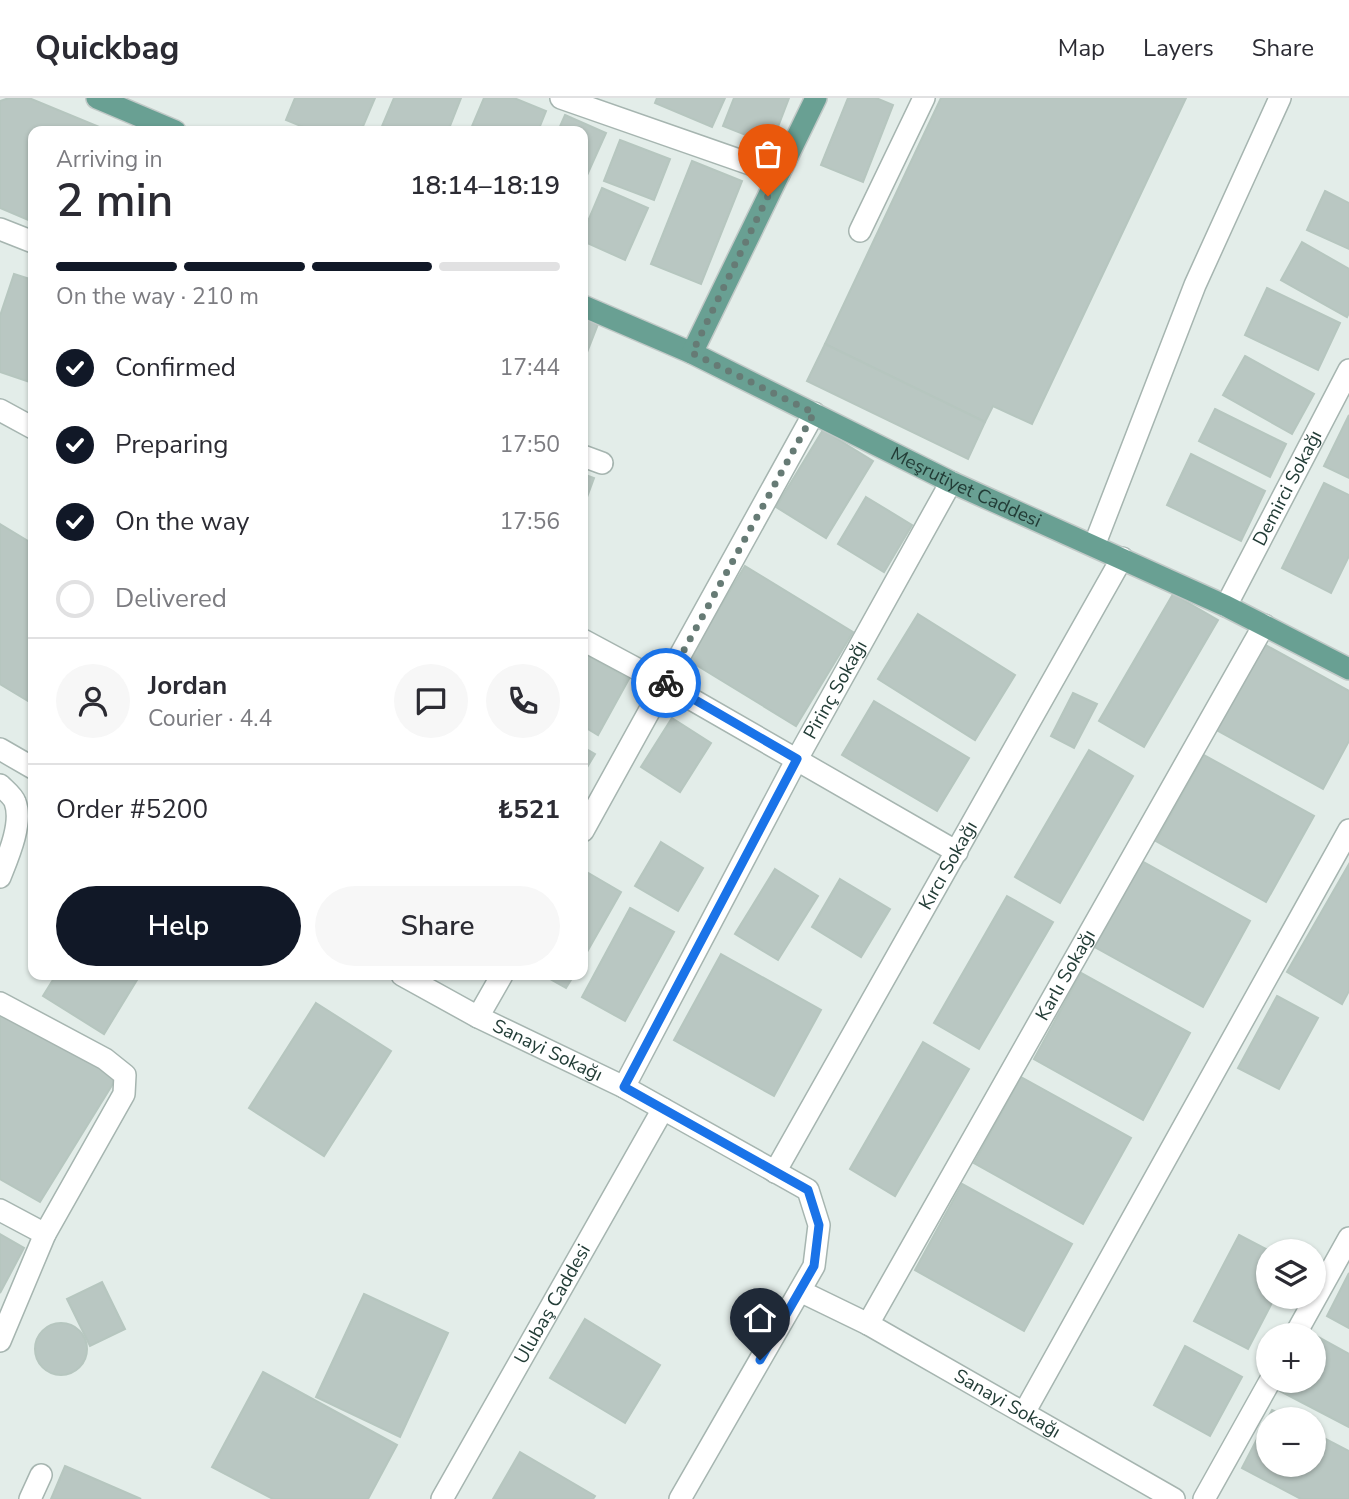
<!DOCTYPE html>
<meta charset="utf-8">
<style>
:root{--surface:#fff;--page:#f7f7f7;--text:#2b2b33;--muted:#7c7c81;--line:#e1e1e2;--accent:#111827}
body{margin:0;font-family:"Nunito Sans",sans-serif;background:var(--page);color:var(--text);height:100vh;display:flex;flex-direction:column;font-size:26px;white-space:nowrap}
*{box-sizing:border-box;margin:0}
p{font-size:23px;color:var(--muted)}
.icon{flex:none;width:38px;height:38px;fill:none;stroke:currentColor;stroke-width:2;stroke-linecap:round;stroke-linejoin:round}
.map{position:relative;flex:1;overflow:hidden}
.side{position:absolute;left:28px;top:28px;width:560px;height:854px;display:flex;flex-direction:column;background:var(--surface);border-radius:14px;box-shadow:0 2px 5px #0004}
.side>*{flex:none}
.controls{position:absolute;left:1256px;top:1141px;display:grid;gap:14px}
.controls a{display:grid;place-items:center;width:70px;height:70px;border-radius:50%;background:var(--surface);box-shadow:0 2px 5px #0004;font-size:35px}
.pin{position:absolute;display:grid;place-items:center;width:60px;height:60px;color:#fff;margin:-72px -30px;border-radius:50% 50% 50% 0;rotate:-45deg;box-shadow:0 0 7px #0007}
.pin .icon{rotate:45deg}
.courier{position:absolute;display:grid;place-items:center;width:70px;height:70px;margin:-35px;border:5px solid #1a73e8;border-radius:50%;background:#fff;color:#222;box-shadow:0 2px 9px #0007}
.headline em{font-style:normal;font-weight:600}
.headline div{display:flex;flex-direction:column-reverse}
.headline{display:flex;align-items:center;justify-content:space-between;height:119px;padding:0 28px}
h1{font-size:46px;font-weight:600;line-height:52px}
.bar{display:grid;grid-template-columns:repeat(4,1fr);gap:10px 7px;align-content:center;height:84px;padding:0 28px}
.bar i{height:9px;border-radius:5px;background:var(--line)}
.bar .current{background:var(--accent)}
.bar p{grid-column:span 4}
.line{display:flex;align-items:center;gap:18px;padding:0 28px;border-top:2px solid var(--line)}
.line div{flex:1}
.round{display:grid;place-items:center;flex:none;width:74px;height:74px;border-radius:37px;background:var(--page)}
ol{padding:0 28px;list-style:none}
li{display:flex;align-items:center;gap:21px;height:77px}
li p{margin-inline-start:auto}
li .icon{padding:7px;border-radius:50%;background:var(--accent);color:#fff;stroke-width:4}
li:last-child{color:var(--muted)}
li i{width:38px;height:38px;border:4px solid var(--line);border-radius:50%}
.action{display:flex;gap:14px;margin-top:auto;padding:14px 28px}
.action a{flex:1;height:80px;border-radius:42px;background:var(--accent);color:#fff;font-size:28px;font-weight:600;line-height:80px;text-align:center}
.action a+a{background:var(--page);color:var(--text)}
header{display:flex;align-items:center;gap:42px;box-sizing:border-box;height:98px;padding:0 35px;background:var(--surface);border-bottom:2px solid var(--line)}
header strong{font-size:33px}
nav{display:flex;gap:38px;margin-inline-start:auto;font-size:24px}
.map>svg:first-child{display:block}
.building{fill:#b9c7c2;stroke:#b6c6bf;stroke-width:2}
.lines{fill:none;stroke-linecap:round;stroke-linejoin:round}
.minor-casing{stroke:#a6b5b0;stroke-width:24}
.major-casing{stroke:#c1c9c7;stroke-width:24}
.minor{stroke:#fff;stroke-width:21}
.major{stroke:#69a093;stroke-width:21}
.done{stroke:#667b75;stroke-width:7;stroke-dasharray:0 12.6}
.route{stroke:#1a73e8;stroke-width:9}
.labels{text-anchor:middle;dominant-baseline:central;stroke-width:5;stroke-linejoin:round;paint-order:stroke}
.street-label{font-size:19px;fill:#233d37;stroke:#f4f9f6}
</style>
<header>
<strong>Quickbag</strong>
<nav><a>Map</a><a>Layers</a><a>Share</a></nav>
</header>
<div class="map">
<svg width="1349" height="1401" viewBox="0 0 1349 1401">
<rect width="100%" height="100%" fill="#e3ede9"/>
<!-- building -->
<g class="building">
<polygon points="9,0 29,0 104,31 104,33 33,33 33,124 0,110 0,3"/>
<polygon points="295,0 375,0 361,33 313,33 286,22"/>
<polygon points="394,0 461,0 448,33 380,33"/>
<polygon points="484,0 514,0 546,13 538,33 470,33"/>
<polygon points="657,0 725,0 712,29 655,5"/>
<polygon points="734,0 789,0 771,47 723,28"/>
<polygon points="848,0 876,0 893,7 863,84 821,67"/>
<polygon points="941,0 1186,0 1032,326 993,308 985,324 825,246"/>
<polygon points="565,17 606,35 583,86 583,33 558,33"/>
<polygon points="620,42 670,61 654,102 604,83"/>
<polygon points="692,63 742,83 701,186 651,166"/>
<polygon points="602,90 648,110 625,162 583,143 583,135"/>
<polygon points="1325,93 1349,105 1349,151 1307,132"/>
<polygon points="1302,144 1349,171 1349,215 1347,219 1281,182"/>
<polygon points="14,176 33,182 33,285 0,274 0,218"/>
<polygon points="1267,190 1340,225 1318,272 1245,237"/>
<polygon points="583,214 600,221 584,262 583,262"/>
<polygon points="825,246 985,324 968,361 807,283"/>
<polygon points="1245,258 1314,296 1292,336 1223,297"/>
<polygon points="1215,311 1286,346 1270,379 1199,343"/>
<polygon points="1349,317 1349,380 1324,368"/>
<polygon points="823,332 873,363 826,440 776,409"/>
<polygon points="1191,356 1265,393 1241,443 1167,407"/>
<polygon points="583,376 594,380 583,410"/>
<polygon points="1324,385 1349,397 1349,458 1331,495 1282,470"/>
<polygon points="866,399 912,427 884,474 838,446"/>
<polygon points="0,426 33,446 33,606 0,586"/>
<polygon points="745,468 853,534 796,628 688,562"/>
<polygon points="1173,496 1218,522 1144,649 1099,623"/>
<polygon points="918,516 1015,577 975,642 878,581"/>
<polygon points="1260,544 1349,593 1349,643 1323,691 1213,630"/>
<polygon points="583,555 629,581 598,637 583,628"/>
<polygon points="1073,595 1097,606 1074,650 1051,638"/>
<polygon points="874,603 969,660 937,713 842,657"/>
<polygon points="672,620 711,645 680,694 641,669"/>
<polygon points="583,649 595,656 583,676"/>
<polygon points="1089,652 1133,678 1060,805 1015,779"/>
<polygon points="1204,657 1314,718 1266,804 1156,743"/>
<polygon points="661,744 703,770 678,813 635,788"/>
<polygon points="1140,762 1250,823 1203,909 1093,848"/>
<polygon points="1349,766 1349,893 1342,906 1287,874"/>
<polygon points="775,771 818,798 778,862 735,836"/>
<polygon points="585,773 621,794 583,861 583,776"/>
<polygon points="840,781 890,811 861,859 812,829"/>
<polygon points="1007,798 1053,824 979,951 934,925"/>
<polygon points="630,810 674,834 625,923 582,899"/>
<polygon points="721,856 821,912 774,998 674,942"/>
<polygon points="1081,875 1190,935 1143,1022 1034,961"/>
<polygon points="56,877 140,877 104,936 43,898"/>
<polygon points="543,877 574,877 566,890"/>
<polygon points="1277,898 1318,920 1279,991 1238,970"/>
<polygon points="316,905 391,953 324,1058 249,1010"/>
<polygon points="0,914 119,976 40,1104 0,1081"/>
<polygon points="923,944 969,971 895,1098 850,1071"/>
<polygon points="1021,979 1131,1040 1083,1126 974,1065"/>
<polygon points="962,1086 1072,1146 1024,1233 915,1172"/>
<polygon points="0,1136 24,1150 0,1195"/>
<polygon points="1239,1137 1270,1153 1269,1199 1275,1199 1248,1251 1194,1223"/>
<polygon points="1349,1175 1349,1230 1327,1218"/>
<polygon points="102,1184 125,1231 90,1248 67,1201"/>
<polygon points="364,1196 448,1235 400,1339 316,1299"/>
<polygon points="585,1221 660,1267 625,1325 550,1280"/>
<circle cx="61" cy="1251" r="26"/>
<polygon points="1309,1234 1349,1256 1349,1329 1278,1292 1283,1283 1314,1283 1314,1237 1307,1237"/>
<polygon points="1185,1248 1242,1279 1210,1338 1154,1307"/>
<polygon points="263,1274 397,1347 368,1401 273,1401 212,1369"/>
<polygon points="1272,1312 1289,1321 1269,1321 1269,1367 1314,1367 1314,1335 1349,1353 1349,1401 1301,1401 1242,1370"/>
<polygon points="520,1354 595,1398 593,1401 493,1401"/>
<polygon points="65,1368 141,1401 51,1401"/>
</g>
<g class="lines">
<defs>
<g id="minor">
<polyline points="561,0 779,76"/>
<polyline points="0,131 33,144"/>
<polyline points="860,133 924,0"/>
<polyline points="0,312 33,330"/>
<polyline points="583,358 602,365"/>
<polyline points="1094,448 1195,187 1280,0"/>
<path id="s1" d="M1226,508L1349,272"/>
<polyline points="583,542 665,586 957,754"/>
<polyline points="0,651 33,670"/>
<path d="M0,687C5,692 13,698 15,704C23,725 8,759 0,779"/>
<polyline points="583,733 814,315"/>
<path id="s2" d="M402,877L478,919L624,989L808,1092L819,1127L814,1168L680,1401"/>
<polyline points="0,905 105,961 125,977 124,996 45,1136 0,1243"/>
<polyline points="478,919 502,877"/>
<path id="s3" d="M624,989L797,661L951,384"/>
<path id="s4" d="M775,1074L1122,460"/>
<polyline points="0,1112 45,1136"/>
<path id="s5" d="M800,1193L868,1226L1174,1401"/>
<path id="s6" d="M868,1226L1264,527"/>
<polyline points="1295,1237 1349,1140"/>
<polyline points="1024,1315 1349,732"/>
<polyline points="30,1401 41,1377"/>
<path id="s7" d="M442,1401L663,1011"/>
<polyline points="1204,1401 1270,1283"/>
</g>
<g id="major">
<polyline points="97,0 175,33"/>
<path id="s8" d="M583,208L692,255L951,384L1226,508L1349,571"/>
<polyline points="692,255 816,0"/>
</g>
</defs>
<!-- minor casing -->
<use href="#minor" class="minor-casing"/>
<!-- major casing -->
<use href="#major" class="major-casing"/>
<!-- minor -->
<use href="#minor" class="minor"/>
<!-- major -->
<use href="#major" class="major"/>
</g>
<g class="lines">
<!-- done -->
<polyline class="done" points="666,585 814,315 692,255 768,98"/>
<!-- route -->
<polyline class="route" points="666,585 797,661 624,989 808,1092 819,1127 814,1168 760,1262"/>
</g>
<g class="labels">
<!-- street labels -->
<g class="street-label">
<text stroke="none"><textPath href="#s8" startOffset="424">Meşrutiyet Caddesi</textPath></text>
<text stroke="none"><textPath href="#s1" startOffset="133">Demirci Sokağı</textPath></text>
<text stroke="none"><textPath href="#s3" startOffset="450">Pirinç Sokağı</textPath></text>
<text stroke="none"><textPath href="#s4" startOffset="352">Kırcı Sokağı</textPath></text>
<text stroke="none"><textPath href="#s6" startOffset="401">Karlı Sokağı</textPath></text>
<text stroke="none"><textPath href="#s2" startOffset="164">Sanayi Sokağı</textPath></text>
<text stroke="none"><textPath href="#s7" startOffset="224">Ulubaş Caddesi</textPath></text>
<text stroke="none"><textPath href="#s5" startOffset="236">Sanayi Sokağı</textPath></text>
</g>
</g>
</svg>
<div class="controls">
<a><svg class="icon" aria-label="layers" viewBox="0 0 24 24"><path d="M12 4l9 5-9 5-9-5zM3 14l9 5 9-5"/></svg></a>
<a>+</a>
<a>−</a>
</div>
<div class="pin" style="left:768px;top:98px;background:#ea580c"><svg class="icon" aria-label="bag" viewBox="0 0 24 24"><path d="M5 8h14l-1 12H6zM9 8a3 3 0 0 1 6 0"/></svg></div>
<div class="pin" style="left:760px;top:1262px;background:#1f2937"><svg class="icon" aria-label="home" viewBox="0 0 24 24"><path d="M3 11l9-7 9 7M6 9v11h12V9"/></svg></div>
<div class="courier" style="left:666px;top:585px"><svg class="icon" aria-label="bike" viewBox="0 0 24 24"><circle cx="6" cy="16" r="4"/><circle cx="18" cy="16" r="4"/><path d="M6 16l4-8h5l3 8M10 8l3 8H6M13 5h3"/></svg></div>
<section class="side">
<div class="headline"><div><h1>2 min</h1><p>Arriving in</p></div><em>18:14–18:19</em></div>
<div class="bar"><i class="current"></i><i class="current"></i><i class="current"></i><i></i><p>On the way · 210 m</p></div>
<ol>
<li><svg class="icon" aria-label="check" viewBox="0 0 24 24"><path d="M5 12l5 5 9-10"/></svg>Confirmed<p>17:44</p></li>
<li><svg class="icon" aria-label="check" viewBox="0 0 24 24"><path d="M5 12l5 5 9-10"/></svg>Preparing<p>17:50</p></li>
<li><svg class="icon" aria-label="check" viewBox="0 0 24 24"><path d="M5 12l5 5 9-10"/></svg>On the way<p>17:56</p></li>
<li><i></i>Delivered</li>
</ol>
<div class="line" style="height:126px"><a class="round"><svg class="icon" aria-label="person" viewBox="0 0 24 24"><circle cx="12" cy="8" r="4"/><path d="M4 21q1-7 8-7t8 7"/></svg></a><div><b>Jordan</b><p>Courier · 4.4</p></div><a class="round"><svg class="icon" aria-label="chat" viewBox="0 0 24 24"><path d="M4 5h16v11H9l-5 4z"/></svg></a><a class="round"><svg class="icon" aria-label="phone" viewBox="0 0 24 24"><path d="M5 4h4l2 5-3 2q2 4 5 5l2-3 5 2v4C11 20 4 13 5 4z"/></svg></a></div>
<div class="line" style="height:91px"><div>Order #5200</div><b>₺521</b></div>
<div class="action"><a>Help</a><a>Share</a></div>
</section>
</div>
